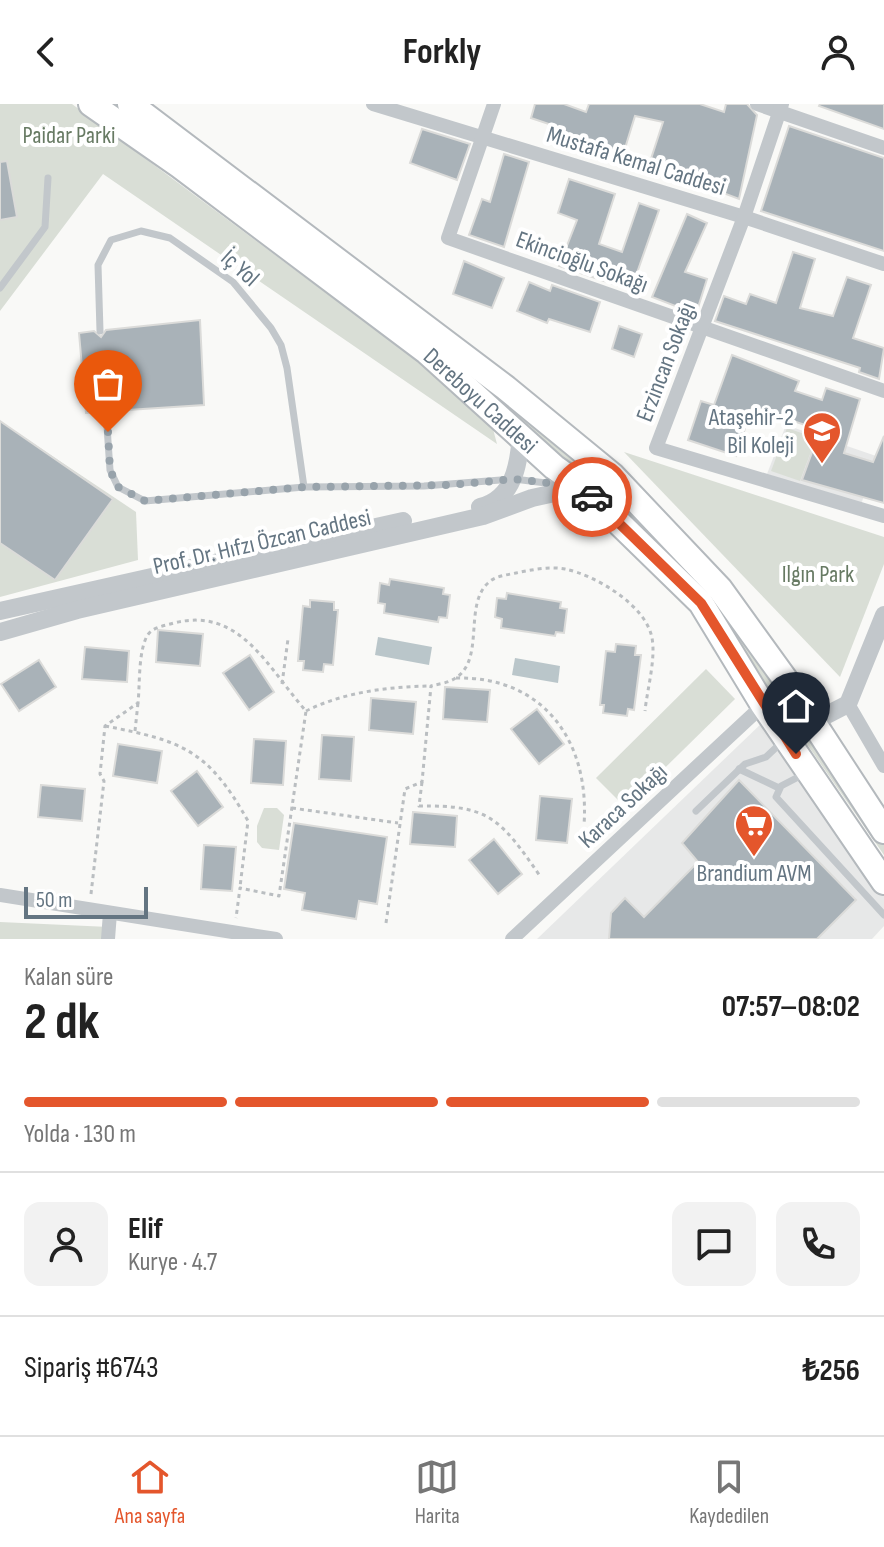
<!DOCTYPE html>
<html lang="tr">
<meta charset="utf-8">
<style>
:root{--surface:#fff;--page:#f2f2f2;--text:#222;--muted:#767676;--line:#e0e0e0;--accent:#e4562c}
body{margin:0;font-family:"Sofia Sans Condensed",sans-serif;background:var(--page);color:var(--text);height:100vh;display:flex;flex-direction:column;font-size:30px;white-space:nowrap}
*{box-sizing:border-box;margin:0}
p{font-size:26px;color:var(--muted)}
.icon{flex:none;width:44px;height:44px;fill:none;stroke:currentColor;stroke-width:2;stroke-linecap:round;stroke-linejoin:round}
.map{position:relative;height:835px;overflow:hidden}
.side{display:flex;flex-direction:column;background:var(--surface);flex:1}
.side>*{flex:none}
.scale{position:absolute;left:24px;bottom:20px;width:124px;box-sizing:border-box;padding-left:8px;border:4px solid #647582;border-top:0;font-size:22px;line-height:28px;white-space:nowrap;color:#647582;-webkit-text-stroke:6px #fff;paint-order:stroke}
.pin{position:absolute;display:grid;place-items:center;width:68px;height:68px;color:#fff;margin:-82px -34px;border-radius:50% 50% 50% 0;rotate:-45deg;box-shadow:0 0 8px #0007}
.pin .icon{rotate:45deg}
.courier{position:absolute;display:grid;place-items:center;width:80px;height:80px;margin:-40px;border:6px solid #e4562c;border-radius:50%;background:#fff;color:#222;box-shadow:0 2px 10px #0007}
.summary em{font-style:normal;font-weight:700}
.summary div{display:flex;flex-direction:column-reverse}
.summary{display:flex;align-items:center;justify-content:space-between;height:136px;padding:0 24px}
h1{font-size:52px;font-weight:700;line-height:60px}
.bar{display:grid;grid-template-columns:repeat(4,1fr);gap:12px 8px;align-content:center;height:96px;padding:0 24px}
.bar i{height:10px;border-radius:6px;background:var(--line)}
.bar .current{background:var(--accent)}
.bar p{grid-column:span 4}
.line{display:flex;align-items:center;gap:20px;padding:0 24px;border-top:2px solid var(--line)}
.line div{flex:1}
.round{display:grid;place-items:center;flex:none;width:84px;height:84px;border-radius:16px;background:var(--page)}
header{display:flex;justify-content:space-between;align-items:center;height:104px;padding:0 24px;background:var(--surface);font-size:36px;font-weight:700}
.tab-bar{display:flex;justify-content:space-around;align-items:center;height:112px;border-top:2px solid var(--line);background:var(--surface);font-size:22px;color:var(--muted)}
.tab-bar a{display:grid;justify-items:center;gap:4px}
.tab-bar .current{color:var(--accent)}
.map>svg:first-child{display:block}
.built{fill:#e7e8e8}
.green{fill:#d9ded6}
.water{fill:#bac6ca}
.building{fill:#a9b2b8;stroke:#dbdbd9;stroke-width:2}
.lines{fill:none;stroke-linecap:round;stroke-linejoin:round}
.primary-casing{stroke:#b4b9bd;stroke-width:28}
.path{stroke:#babec1;stroke-width:3;stroke-dasharray:4 4;stroke-linecap:butt}
.service{stroke:#c2c7cb;stroke-width:7}
.minor{stroke:#c2c7cb;stroke-width:14}
.tertiary{stroke:#c2c7cb;stroke-width:18}
.primary{stroke:#fff;stroke-width:24}
.done{stroke:#98a3ab;stroke-width:8;stroke-dasharray:0 14.4}
.route{stroke:#e4562c;stroke-width:10}
.labels{text-anchor:middle;dominant-baseline:central;stroke-width:8;stroke-linejoin:round;paint-order:stroke}
.park-label{font-size:24px;fill:#677a63;stroke:#fff}
.street-label{font-size:24px;fill:#647582;stroke:#fff}
.poi-label{font-size:24px;fill:#647582;stroke:#fff;text-anchor:end}
</style>
<header><svg class="icon" aria-label="back" viewBox="0 0 24 24"><path d="M15 5l-7 7 7 7"/></svg>Forkly<svg class="icon" aria-label="person" viewBox="0 0 24 24"><circle cx="12" cy="8" r="4"/><path d="M4 21q1-7 8-7t8 7"/></svg></header>
<div class="map">
<svg width="884" height="835" viewBox="0 0 884 835">
<rect width="100%" height="100%" fill="#f9f9f7"/>
<!-- built -->
<g class="built">
<polygon points="786,321 876,352 861,401 767,370"/>
<polygon points="765,616 884,787 884,822 872,835 537,835"/>
</g>
<!-- green -->
<g class="green">
<polygon points="0,0 72,0 489,310 497,340 103,70 0,207"/>
<polygon points="101,0 115,0 318,149 581,356 706,484 884,738 884,751 702,489 623,408 501,300"/>
<polygon points="0,317 136,408 138,456 0,493"/>
<polygon points="787,324 816,334 800,377 771,367"/>
<polygon points="624,348 884,433 884,460 840,573"/>
<polygon points="706,565 735,595 625,703 596,674"/>
<polygon points="264,704 277,704 284,711 279,746 262,744 257,738 257,722"/>
<polygon points="0,818 109,823 107,835 0,835"/>
</g>
<!-- water -->
<g class="water">
<polygon points="378,533 432,543 429,561 375,551"/>
<polygon points="515,554 560,562 558,579 512,571"/>
</g>
<!-- building -->
<g class="building">
<polygon points="535,0 564,0 586,8 589,0 700,0 724,8 726,0 747,0 757,11 739,95 649,61 663,18 635,12 622,54 554,34 558,23 531,14"/>
<polygon points="820,0 884,0 884,25 819,2"/>
<polygon points="789,22 884,54 884,147 761,107"/>
<polygon points="422,25 470,40 457,76 410,59"/>
<polygon points="504,50 529,58 504,143 469,131 482,95 490,98"/>
<polygon points="7,57 17,113 0,116 0,58"/>
<polygon points="569,75 615,90 599,140 622,148 639,99 659,106 631,186 559,162 577,116 558,109"/>
<polygon points="687,110 707,119 685,168 707,175 696,210 652,193"/>
<polygon points="793,148 815,155 800,204 833,212 847,173 871,181 853,234 884,244 879,275 859,268 860,264 715,217 724,192 746,200 750,190 776,199"/>
<polygon points="464,157 504,174 492,204 453,190"/>
<polygon points="529,178 550,187 552,181 600,198 590,228 549,215 547,219 517,207"/>
<polygon points="200,216 204,301 112,307 106,302 100,308 86,309 79,229 94,227 101,233 106,226"/>
<polygon points="619,222 642,230 634,253 612,245"/>
<polygon points="732,251 799,277 795,287 822,296 826,284 860,295 844,349 873,358 884,332 884,399 802,376 820,326 752,303 736,352 688,336 701,297 714,301"/>
<polygon points="0,317 113,395 55,476 0,439"/>
<polygon points="390,475 444,484 443,490 450,491 447,514 439,513 438,518 384,509 385,500 378,499 380,479 389,481"/>
<polygon points="507,489 561,498 560,504 567,505 564,529 556,528 555,532 501,524 502,515 495,513 497,494 506,495"/>
<polygon points="310,496 334,498 334,506 338,506 333,561 324,560 323,568 303,566 304,557 298,557 303,502 310,503"/>
<polygon points="158,526 203,530 200,562 156,558"/>
<polygon points="616,540 636,542 635,551 641,551 634,606 628,605 627,612 603,609 604,601 600,601 606,547 615,548"/>
<polygon points="85,543 129,547 127,578 82,575"/>
<polygon points="250,551 274,588 249,606 223,569"/>
<polygon points="39,556 56,583 19,607 1,580"/>
<polygon points="445,583 490,586 487,618 443,615"/>
<polygon points="371,594 416,598 413,630 369,626"/>
<polygon points="537,605 564,640 539,660 511,625"/>
<polygon points="322,631 354,633 351,677 319,675"/>
<polygon points="254,635 286,637 283,681 251,679"/>
<polygon points="118,640 162,647 157,679 113,672"/>
<polygon points="197,667 223,703 198,722 171,687"/>
<polygon points="739,676 856,796 817,835 609,835 611,809 625,794 644,813 698,758 682,739"/>
<polygon points="41,681 85,685 82,717 38,713"/>
<polygon points="540,692 572,695 567,739 536,736"/>
<polygon points="413,708 457,712 455,743 410,740"/>
<polygon points="294,719 387,733 377,800 359,797 356,815 302,806 305,789 284,785"/>
<polygon points="494,735 522,770 498,790 469,756"/>
<polygon points="204,741 236,743 232,787 201,785"/>
</g>
<g class="lines">
<defs>
<g id="primary">
<path id="s1" d="M91,0L180,62L427,248L554,363L582,383L701,499L763,601L884,778"/>
<polyline points="130,0 506,284 612,371 720,485 785,575 884,727"/>
</g>
</defs>
<!-- primary casing -->
<use href="#primary" class="primary-casing"/>
<!-- path -->
<g class="path">
<path d="M456,574C544,572 590,638 584,721"/>
<polyline points="282,580 288,535"/>
<path d="M306,607C344,588 387,583 430,582"/>
<path d="M105,622C183,637 208,646 248,717L240,783"/>
<polyline points="135,627 138,599"/>
<path d="M422,678L419,702C489,701 500,714 540,772"/>
<polyline points="292,704 398,719"/>
<path d="M91,790L104,677L100,670L105,622L138,599C140,581 138,549 147,532C152,523 164,522 174,519C240,502 268,564 306,607L279,792L240,784L236,814"/>
<path d="M386,819L405,685L422,678L431,582C438,580 448,579 454,575C486,557 463,502 488,479C495,472 506,471 516,469C531,466 549,462 565,465C595,471 646,501 652,534C656,555 647,586 645,607"/>
</g>
<!-- service -->
<g class="service">
<polyline points="0,184 45,123 48,74"/>
<polyline points="100,227 98,161 111,136 141,127 170,134 233,178 271,224 281,241 287,264 304,383"/>
<polyline points="106,308 110,366 118,383 145,397 304,383 424,382 514,375 562,381"/>
<polyline points="739,665 779,684"/>
<polyline points="806,669 781,682 776,693 884,811"/>
<polyline points="696,707 745,660 766,653 783,637"/>
</g>
<!-- minor -->
<g class="minor">
<polyline points="373,0 744,113 884,160"/>
<polyline points="494,0 448,134 884,287"/>
<polyline points="757,0 884,44"/>
<polyline points="782,0 744,113 656,344 884,412"/>
<polyline points="848,600 884,662"/>
<polyline points="0,791 276,835"/>
<polyline points="108,835 110,809"/>
<polyline points="512,835 763,601"/>
</g>
<!-- tertiary -->
<g class="tertiary">
<path d="M480,403C514,395 519,360 521,330"/>
<polyline points="0,507 403,417"/>
<polyline points="0,528 77,506 483,412 532,394 582,383"/>
<polyline points="813,618 848,600 884,511"/>
</g>
<!-- primary -->
<use href="#primary" class="primary"/>
</g>
<g class="lines">
<!-- done -->
<polyline class="done" points="108,328 110,366 118,383 145,397 304,383 451,381 514,375 582,383 592,393"/>
<!-- route -->
<polyline class="route" points="592,393 701,499 796,650"/>
</g>
<!-- icons -->
<defs>
<symbol id="school-pin" viewBox="-11 -11 22 30"><path d="M0 17L-7.5 6A9.5 9.5 0 1 1 7.5 6Z" fill="#e4562c" stroke="#fff"/><path d="M0-5L7-2L0 1L-7-2ZM-4 1L0 2.5L4 1V4Q0 6-4 4Z" fill="#fff"/></symbol>
<symbol id="supermarket-pin" viewBox="-11 -11 22 30"><path d="M0 17L-7.5 6A9.5 9.5 0 1 1 7.5 6Z" fill="#e4562c" stroke="#fff"/><path d="M-6-5.5h2.5l.6 2H6L4.5 2H-2.5L-4.4-4H-6ZM-1.5 3.2a1.3 1.3 0 1 0 .1 0ZM3 3.2a1.3 1.3 0 1 0 .1 0Z" fill="#fff"/></symbol>
</defs>
<g fill-rule="evenodd">
<use href="#school-pin" x="800" y="305" width="44" height="60"/>
<use href="#supermarket-pin" x="732" y="698" width="44" height="60"/>
</g>
<g class="labels">
<!-- park labels -->
<g class="park-label">
<text x="69" y="31">Paidar Parki</text>
<text x="818" y="470">Ilgın Park</text>
</g>
<!-- street labels -->
<g class="street-label">
<text transform="translate(636 57) rotate(17)">Mustafa Kemal Caddesi</text>
<text transform="translate(582 158) rotate(20)">Ekincioğlu Sokağı</text>
<text transform="translate(240 164) rotate(42)">İç Yol</text>
<text transform="translate(666 258) rotate(-69)">Erzincan Sokağı</text>
<text stroke="none"><textPath href="#s1" startOffset="490">Dereboyu Caddesi</textPath></text>
<text transform="translate(262 438) rotate(-13)">Prof. Dr. Hıfzı Özcan Caddesi</text>
<text transform="translate(623 702) rotate(-43)">Karaca Sokağı</text>
</g>
<!-- poi labels -->
<g class="poi-label">
<text x="794" y="313">Ataşehir-2<tspan x="794" dy="28">Bil Koleji</tspan></text>
<text x="754" y="769" text-anchor="middle">Brandium AVM</text>
</g>
</g>
</svg>
<div class="scale">50 m</div>
<div class="pin" style="left:108px;top:328px;background:#ea580c"><svg class="icon" aria-label="bag" viewBox="0 0 24 24"><path d="M5 8h14l-1 12H6zM9 8a3 3 0 0 1 6 0"/></svg></div>
<div class="pin" style="left:796px;top:650px;background:#1f2937"><svg class="icon" aria-label="home" viewBox="0 0 24 24"><path d="M3 11l9-7 9 7M6 9v11h12V9"/></svg></div>
<div class="courier" style="left:592px;top:393px"><svg class="icon" aria-label="car" viewBox="0 0 24 24"><path d="M5 17H2v-5l4-1 3-4h7l3 4 3 1v5h-3M9 17h6M6 11h13"/><circle cx="7" cy="17" r="2"/><circle cx="17" cy="17" r="2"/></svg></div>
</div>
<section class="side">
<div class="summary"><div><h1>2 dk</h1><p>Kalan süre</p></div><em>07:57–08:02</em></div>
<div class="bar"><i class="current"></i><i class="current"></i><i class="current"></i><i></i><p>Yolda · 130 m</p></div>
<div class="line" style="height:144px"><a class="round"><svg class="icon" aria-label="person" viewBox="0 0 24 24"><circle cx="12" cy="8" r="4"/><path d="M4 21q1-7 8-7t8 7"/></svg></a><div><b>Elif</b><p>Kurye · 4.7</p></div><a class="round"><svg class="icon" aria-label="chat" viewBox="0 0 24 24"><path d="M4 5h16v11H9l-5 4z"/></svg></a><a class="round"><svg class="icon" aria-label="phone" viewBox="0 0 24 24"><path d="M5 4h4l2 5-3 2q2 4 5 5l2-3 5 2v4C11 20 4 13 5 4z"/></svg></a></div>
<div class="line" style="height:104px"><div>Sipariş #6743</div><b>₺256</b></div>
</section>
<nav class="tab-bar">
<a class="current"><svg class="icon" aria-label="home" viewBox="0 0 24 24"><path d="M3 11l9-7 9 7M6 9v11h12V9"/></svg>Ana sayfa</a>
<a><svg class="icon" aria-label="map" viewBox="0 0 24 24"><path d="M3 6l6-2 6 2 6-2v14l-6 2-6-2-6 2zM9 4v14M15 6v14"/></svg>Harita</a>
<a><svg class="icon" aria-label="saved" viewBox="0 0 24 24"><path d="M7 4h10v16l-5-4-5 4z"/></svg>Kaydedilen</a>
</nav>
